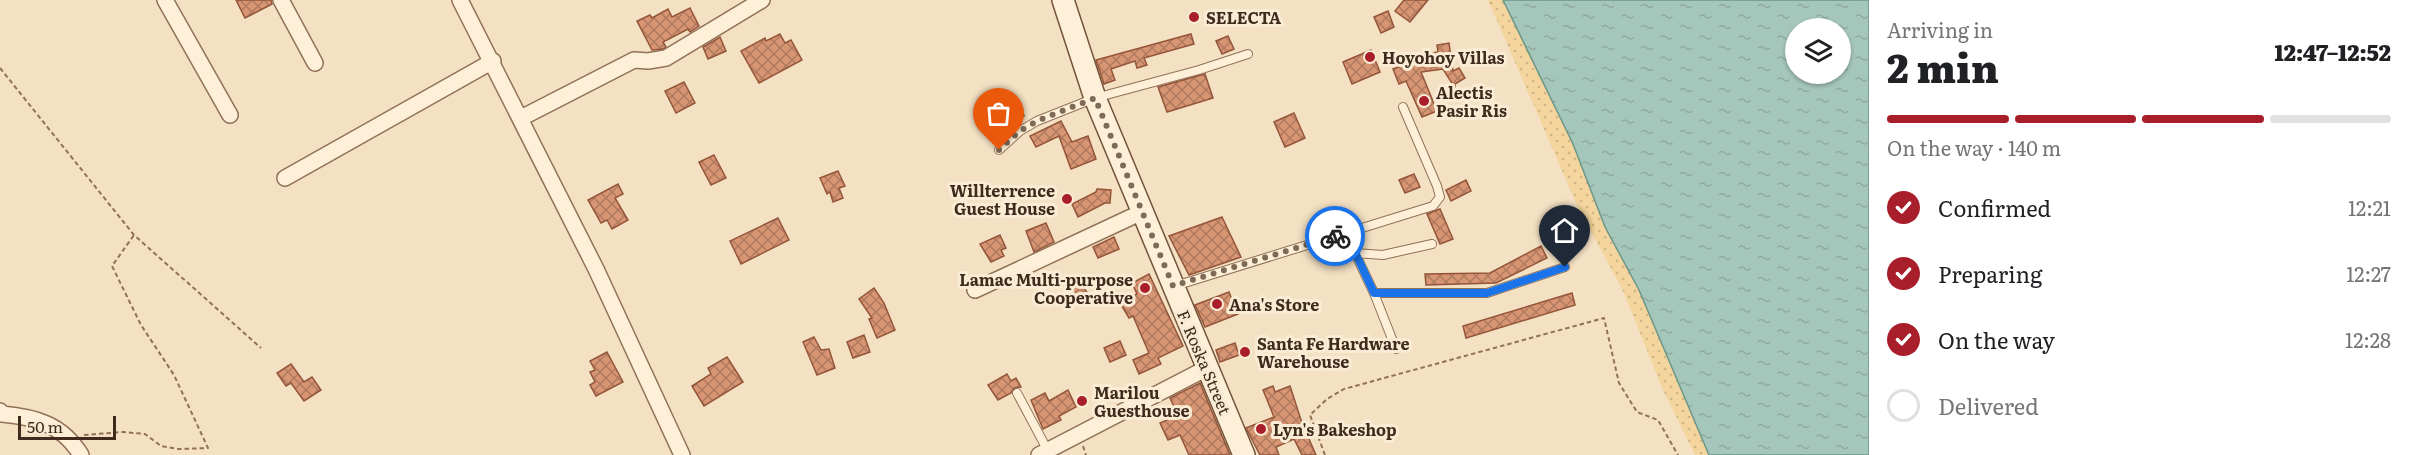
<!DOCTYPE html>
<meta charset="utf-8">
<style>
:root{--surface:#fff;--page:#f6f6f6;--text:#202124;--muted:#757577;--line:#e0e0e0;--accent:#a81e2b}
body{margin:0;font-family:Literata,serif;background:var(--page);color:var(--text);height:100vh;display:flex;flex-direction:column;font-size:22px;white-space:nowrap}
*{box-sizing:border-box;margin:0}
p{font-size:20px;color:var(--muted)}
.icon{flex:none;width:33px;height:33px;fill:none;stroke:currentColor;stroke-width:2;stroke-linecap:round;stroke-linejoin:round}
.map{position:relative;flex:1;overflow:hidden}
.drawer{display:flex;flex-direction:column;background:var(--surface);width:540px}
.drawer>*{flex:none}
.controls{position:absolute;left:1785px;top:18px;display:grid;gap:12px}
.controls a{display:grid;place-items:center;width:66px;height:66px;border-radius:50%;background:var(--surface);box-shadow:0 2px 4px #0004;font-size:30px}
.scale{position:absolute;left:18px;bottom:15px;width:98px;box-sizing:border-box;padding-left:6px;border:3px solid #3f2a1d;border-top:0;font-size:16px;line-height:21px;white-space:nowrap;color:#3f2a1d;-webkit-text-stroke:4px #faecd4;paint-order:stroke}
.pin{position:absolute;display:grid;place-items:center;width:51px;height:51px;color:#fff;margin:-62px -26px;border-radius:50% 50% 50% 0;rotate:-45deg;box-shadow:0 0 6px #0007}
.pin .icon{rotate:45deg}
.courier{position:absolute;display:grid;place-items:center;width:60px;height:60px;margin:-30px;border:4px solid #1a73e8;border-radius:50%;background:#fff;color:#222;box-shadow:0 2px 8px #0007}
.head em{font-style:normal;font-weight:800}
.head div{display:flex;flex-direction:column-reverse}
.head{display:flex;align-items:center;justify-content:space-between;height:102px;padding:0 18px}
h1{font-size:39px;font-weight:800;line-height:45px}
.bar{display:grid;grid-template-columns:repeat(4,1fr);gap:9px 6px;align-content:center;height:72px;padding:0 18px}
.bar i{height:8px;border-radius:4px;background:var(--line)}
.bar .selected{background:var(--accent)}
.bar p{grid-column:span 4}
ol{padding:0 18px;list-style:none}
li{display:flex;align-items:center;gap:18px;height:66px}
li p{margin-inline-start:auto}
li .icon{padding:6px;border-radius:50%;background:var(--accent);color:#fff;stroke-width:4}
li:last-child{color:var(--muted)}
li i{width:33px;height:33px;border:3px solid var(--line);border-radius:50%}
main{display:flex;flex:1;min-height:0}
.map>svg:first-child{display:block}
.sand{fill:url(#sand-dots)}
.water{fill:url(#water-ripples);stroke:#6b9688;stroke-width:1.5;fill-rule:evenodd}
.building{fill:url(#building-cross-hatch);stroke:#945539;stroke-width:1.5}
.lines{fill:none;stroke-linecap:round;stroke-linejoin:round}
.lane-casing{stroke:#917157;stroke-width:10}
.street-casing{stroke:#917157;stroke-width:18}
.secondary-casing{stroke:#73523a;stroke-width:24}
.path{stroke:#917157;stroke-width:2;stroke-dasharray:4.5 3;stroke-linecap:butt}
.lane{stroke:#fdefd8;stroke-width:8}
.street{stroke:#fdefd8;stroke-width:15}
.secondary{stroke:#fdefd8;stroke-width:21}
.done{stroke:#7e6a57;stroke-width:6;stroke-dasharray:0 10.8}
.route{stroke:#1a73e8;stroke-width:8}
.poi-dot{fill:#a81e2b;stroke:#faecd4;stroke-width:2}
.labels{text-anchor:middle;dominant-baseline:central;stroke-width:6;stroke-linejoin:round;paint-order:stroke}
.poi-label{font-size:16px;font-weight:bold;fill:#3f2a1d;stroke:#faecd4;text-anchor:start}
.street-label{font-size:16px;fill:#3f2a1d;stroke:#faecd4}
</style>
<main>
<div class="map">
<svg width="1869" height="455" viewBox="0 0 1869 455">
<defs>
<pattern id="sand-dots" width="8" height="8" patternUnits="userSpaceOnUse" patternTransform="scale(1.5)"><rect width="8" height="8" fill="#f3d59d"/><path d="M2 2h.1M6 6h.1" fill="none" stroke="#d1b787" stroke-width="1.8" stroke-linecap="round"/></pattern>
<pattern id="water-ripples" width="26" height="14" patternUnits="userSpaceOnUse" patternTransform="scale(1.5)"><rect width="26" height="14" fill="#a5c6ba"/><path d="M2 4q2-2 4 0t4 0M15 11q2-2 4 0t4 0" fill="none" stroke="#8faa9f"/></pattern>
<pattern id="building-cross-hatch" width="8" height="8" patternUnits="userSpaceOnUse" patternTransform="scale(1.5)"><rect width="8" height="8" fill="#d79574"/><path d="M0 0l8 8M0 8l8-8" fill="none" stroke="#b07a5f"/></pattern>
</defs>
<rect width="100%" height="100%" fill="#f4e1c3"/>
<!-- sand -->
<polygon class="sand" points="1488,0 1503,0 1573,144 1605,227 1639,290 1709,455 1695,455 1663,390 1623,291 1577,205"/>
<!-- water -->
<path class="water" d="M1503,0H1869V455H1709L1639,290L1605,227L1573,144ZM1796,28H1840V74H1796Z"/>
<!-- building -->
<g class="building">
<polygon points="236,0 271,0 272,4 245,18"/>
<polygon points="1404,0 1428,0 1410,22 1395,11"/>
<polygon points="690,8 699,26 690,32 688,29 663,42 666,47 663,49 652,50 637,21 650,15 652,18 668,9 672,17"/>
<polygon points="1388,11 1394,27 1381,33 1374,17"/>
<polygon points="780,34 785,43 791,40 802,60 759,83 741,51 765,38 766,41"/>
<polygon points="1191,34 1194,44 1144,58 1147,65 1137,68 1135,61 1111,69 1115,80 1104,84 1096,60"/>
<polygon points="1228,36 1234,49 1222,54 1216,41"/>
<polygon points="720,37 726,51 708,59 703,47"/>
<polygon points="1449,43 1453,71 1459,68 1465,78 1455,84 1455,88 1443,69 1421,72 1437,111 1422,117 1406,81 1399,84 1393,69 1418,59 1417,55 1438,52 1437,45"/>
<polygon points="1371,50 1380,72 1352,84 1343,62"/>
<polygon points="1205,74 1213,98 1167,112 1158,87"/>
<polygon points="684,82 695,103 676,113 665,91"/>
<polygon points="1020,102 1024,116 1009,121 1004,107"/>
<polygon points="1294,113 1305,138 1285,147 1274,122"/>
<polygon points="1061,121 1072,142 1088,136 1096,159 1071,169 1059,136 1036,147 1030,136"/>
<polygon points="714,155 726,178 711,185 699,162"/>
<polygon points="838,171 845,186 839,188 843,198 833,202 830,192 827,194 820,178"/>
<polygon points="1414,174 1420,187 1405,193 1399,180"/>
<polygon points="1466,180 1471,191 1451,201 1446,190"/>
<polygon points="618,184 623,194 615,198 628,220 612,229 607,220 601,223 588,200"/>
<polygon points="1097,189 1111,190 1110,203 1105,203 1078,217 1072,204 1096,192"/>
<polygon points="1440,209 1453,239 1440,244 1427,214"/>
<polygon points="1222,217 1241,257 1189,275 1169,236"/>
<polygon points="778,218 789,240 741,264 730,241"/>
<polygon points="1046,223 1054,242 1034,252 1026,231"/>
<polygon points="1000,235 1006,248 1001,250 1004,256 991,262 980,244"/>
<polygon points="1114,237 1119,249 1098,258 1093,247"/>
<polygon points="1541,246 1547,258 1496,283 1426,285 1425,274 1490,273"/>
<polygon points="1149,274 1183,346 1158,358 1161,364 1139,374 1133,360 1149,353 1133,316 1129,318 1120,303 1137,294 1132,283"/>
<polygon points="1080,282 1090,297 1080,304 1077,300 1072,303 1065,292"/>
<polygon points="874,288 884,303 895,330 877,338 869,319 872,318 859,299"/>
<polygon points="1229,292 1238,314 1205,327 1195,305"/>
<polygon points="1572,293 1575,305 1466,338 1463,326"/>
<polygon points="864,335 870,352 853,358 847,342"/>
<polygon points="814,337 821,350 829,349 835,368 817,375 803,342"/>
<polygon points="1120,341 1126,355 1110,362 1104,348"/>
<polygon points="1235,343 1239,355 1220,362 1216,350"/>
<polygon points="607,352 623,382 596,396 590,385 595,382 590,372 595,370 590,361"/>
<polygon points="727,357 743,382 704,406 692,386 711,374 708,368"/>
<polygon points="291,364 304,382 312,377 321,390 304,401 291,383 286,386 277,373"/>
<polygon points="1007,374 1011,381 1016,378 1021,387 1014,388 1011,393 998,400 988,385"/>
<polygon points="1200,383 1230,455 1189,455 1180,435 1168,440 1160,423 1178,415 1170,398"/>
<polygon points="1273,386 1275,392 1290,386 1302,423 1316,455 1302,455 1294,439 1276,447 1279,455 1260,455 1246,428 1274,417 1263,390"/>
<polygon points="1068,390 1076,407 1059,416 1061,420 1043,429 1031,400 1045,393 1049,401"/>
</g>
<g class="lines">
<defs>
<g id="lane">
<polyline points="999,150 1020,131 1037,121 1095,98 1199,70 1248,54"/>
<polyline points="1346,233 1355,253 1383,255 1432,244"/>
<polyline points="1355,253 1374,293 1487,293 1565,267"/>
<polyline points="1175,286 1433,206 1440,197 1437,186 1403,107"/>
<polyline points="1374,293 1396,349"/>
<polyline points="1017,393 1048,451"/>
</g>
<g id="street">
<polyline points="165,0 230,115"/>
<polyline points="281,0 315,63"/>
<polyline points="460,0 596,269 682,455"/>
<polyline points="521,118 634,60 648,61 666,58 762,0"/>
<polyline points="285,178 493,61"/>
<polyline points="975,290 1142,212"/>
<path d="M0,411L2,414C35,417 62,424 81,455"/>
<polyline points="1039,455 1207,368"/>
</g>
<polyline id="secondary" points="1063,0 1095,98 1244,455"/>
</defs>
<!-- lane casing -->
<use href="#lane" class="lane-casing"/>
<!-- street casing -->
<use href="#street" class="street-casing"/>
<!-- secondary casing -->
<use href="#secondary" class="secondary-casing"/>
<!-- path -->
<g class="path">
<polyline points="0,68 134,235 261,348"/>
<polyline points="84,435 123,432 145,434 161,446 179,449 208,448 174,375 141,325 112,266 134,235"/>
<polyline points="1083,446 1086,455"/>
<polyline points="1325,455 1310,415 1327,399 1344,389 1604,318 1619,383 1637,412 1658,420 1678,455"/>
</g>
<!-- lane -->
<use href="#lane" class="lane"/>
<!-- street -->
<use href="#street" class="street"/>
<!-- secondary -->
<use href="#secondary" class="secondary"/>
</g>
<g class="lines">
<!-- done -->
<polyline class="done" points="999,150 1020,131 1037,121 1095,98 1173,286 1335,236"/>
<!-- route -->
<polyline class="route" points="1335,236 1346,233 1374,293 1487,293 1565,267"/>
</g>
<!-- markers -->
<g class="poi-dot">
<circle cx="1194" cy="17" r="6"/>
<circle cx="1370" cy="57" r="6"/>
<circle cx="1424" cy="101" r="6"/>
<circle cx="1067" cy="199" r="6"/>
<circle cx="1145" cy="288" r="6"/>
<circle cx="1217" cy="304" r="6"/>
<circle cx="1245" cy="352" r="6"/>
<circle cx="1082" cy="401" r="6"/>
<circle cx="1261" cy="429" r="6"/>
</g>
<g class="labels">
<!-- poi labels -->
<g class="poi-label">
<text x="1206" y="17">SELECTA</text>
<text x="1382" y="57">Hoyohoy Villas</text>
<text x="1436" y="92">Alectis<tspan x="1436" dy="18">Pasir Ris</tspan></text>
<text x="1055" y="190" text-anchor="end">Willterrence<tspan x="1055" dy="18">Guest House</tspan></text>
<text x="1133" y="279" text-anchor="end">Lamac Multi-purpose<tspan x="1133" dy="18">Cooperative</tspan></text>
<text x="1229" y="304">Ana's Store</text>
<text x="1257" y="343">Santa Fe Hardware<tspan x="1257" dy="18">Warehouse</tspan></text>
<text x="1094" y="392">Marilou<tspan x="1094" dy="18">Guesthouse</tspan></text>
<text x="1273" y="429">Lyn's Bakeshop</text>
</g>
<!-- street labels -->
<g class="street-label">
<text transform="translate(1205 362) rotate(67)">F. Roska Street</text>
</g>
</g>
</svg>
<div class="controls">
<a><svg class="icon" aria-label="layers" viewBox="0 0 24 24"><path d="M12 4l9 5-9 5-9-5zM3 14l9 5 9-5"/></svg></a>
</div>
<div class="scale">50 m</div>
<div class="pin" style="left:999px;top:150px;background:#ea580c"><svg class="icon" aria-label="bag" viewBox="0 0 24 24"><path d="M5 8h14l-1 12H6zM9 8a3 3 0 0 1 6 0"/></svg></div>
<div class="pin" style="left:1565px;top:267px;background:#1f2937"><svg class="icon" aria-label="home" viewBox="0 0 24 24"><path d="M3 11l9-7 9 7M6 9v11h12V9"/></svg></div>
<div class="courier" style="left:1335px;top:236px"><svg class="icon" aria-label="bike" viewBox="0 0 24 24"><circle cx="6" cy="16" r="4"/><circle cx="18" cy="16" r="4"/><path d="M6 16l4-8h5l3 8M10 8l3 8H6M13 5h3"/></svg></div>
</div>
<section class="drawer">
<div class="head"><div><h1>2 min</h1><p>Arriving in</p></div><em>12:47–12:52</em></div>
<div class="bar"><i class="selected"></i><i class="selected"></i><i class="selected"></i><i></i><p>On the way · 140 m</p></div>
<ol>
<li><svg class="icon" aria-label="check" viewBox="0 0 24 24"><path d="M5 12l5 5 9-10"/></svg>Confirmed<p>12:21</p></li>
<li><svg class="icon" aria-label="check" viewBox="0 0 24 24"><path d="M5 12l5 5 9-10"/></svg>Preparing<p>12:27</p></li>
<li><svg class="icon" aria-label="check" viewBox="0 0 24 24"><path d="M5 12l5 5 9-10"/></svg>On the way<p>12:28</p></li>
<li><i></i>Delivered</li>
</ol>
</section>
</main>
